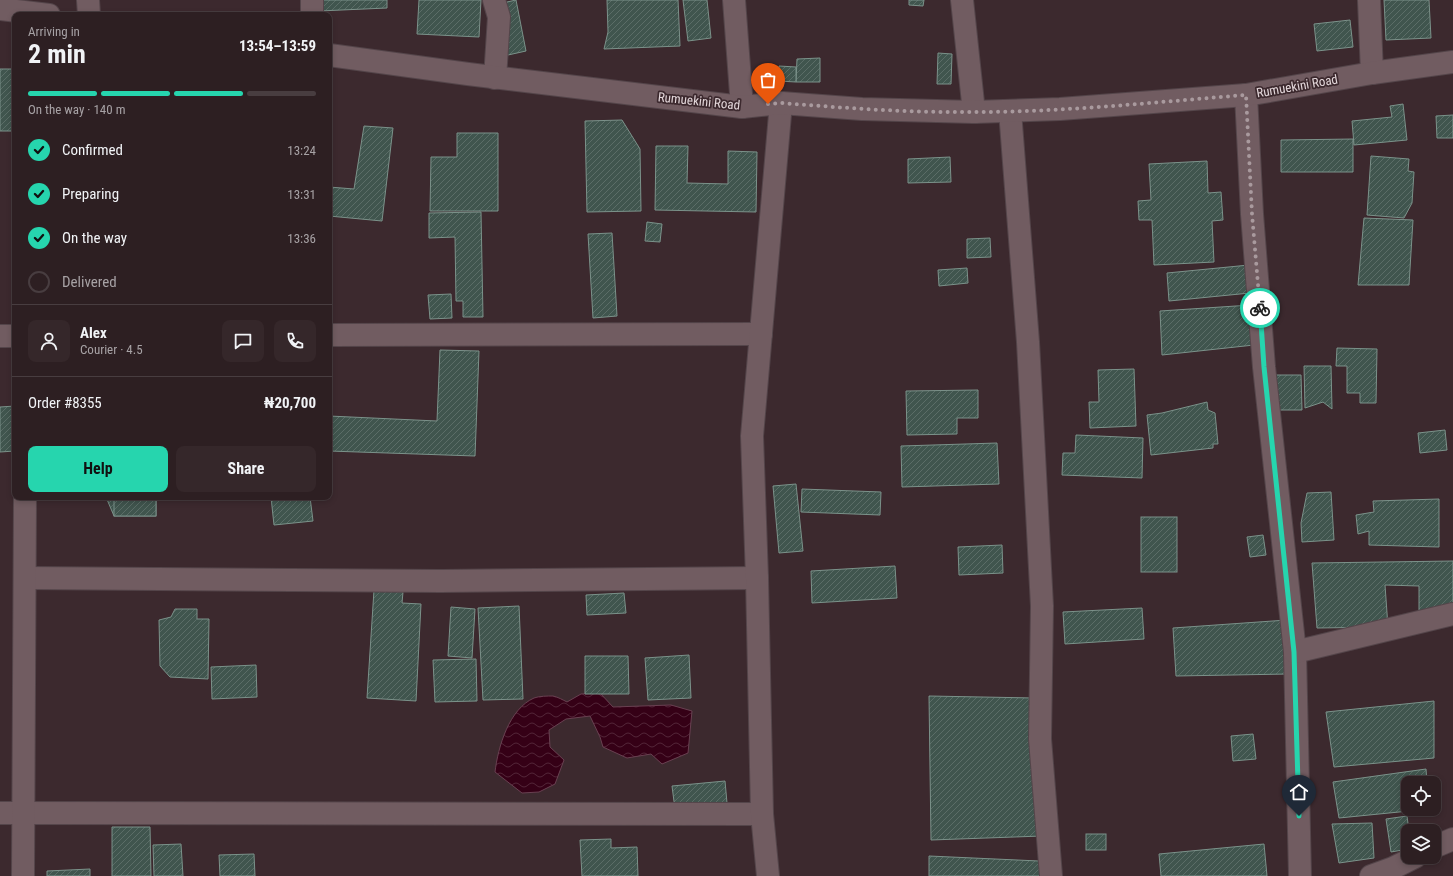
<!DOCTYPE html>
<meta charset="utf-8">
<style>
:root{--surface:#2d1f22;--page:#35272a;--text:#f1f3f6;--muted:#a7a2a5;--line:#483d40;--accent:#26d5ae}
body{margin:0;font-family:"Roboto Condensed",sans-serif;background:var(--page);color:var(--text);height:100vh;display:flex;flex-direction:column;font-size:15px;white-space:nowrap}
*{box-sizing:border-box;margin:0}
p{font-size:13px;color:var(--muted)}
.icon{flex:none;width:22px;height:22px;fill:none;stroke:currentColor;stroke-width:2;stroke-linecap:round;stroke-linejoin:round}
.map{position:relative;flex:1;overflow:hidden}
.panel{position:absolute;left:12px;top:12px;width:320px;height:488px;display:flex;flex-direction:column;background:var(--surface);border-radius:8px;box-shadow:0 2px 6px #0003,0 0 0 1px var(--line)}
.panel>*{flex:none}
.tools{position:absolute;left:1401px;top:776px;display:grid;gap:8px}
.tools a{display:grid;place-items:center;width:40px;height:40px;border-radius:8px;background:var(--surface);box-shadow:0 2px 6px #0003,0 0 0 1px var(--line);font-size:20px}
.pin{position:absolute;display:grid;place-items:center;width:34px;height:34px;color:#fff;margin:-41px -17px;border-radius:50% 50% 50% 0;rotate:-45deg;box-shadow:0 0 4px #0007}
.pin .icon{rotate:45deg}
.courier{position:absolute;display:grid;place-items:center;width:40px;height:40px;margin:-20px;border:3px solid #26d5ae;border-radius:50%;background:#fff;color:#222;box-shadow:0 1px 5px #0007}
.head em{font-style:normal;font-weight:700}
.head div{display:flex;flex-direction:column-reverse}
.head{display:flex;align-items:center;justify-content:space-between;height:68px;padding:0 16px}
h1{font-size:26px;font-weight:700;line-height:30px}
.bar{display:grid;grid-template-columns:repeat(4,1fr);gap:6px 4px;align-content:center;height:48px;padding:0 16px}
.bar i{height:5px;border-radius:3px;background:var(--line)}
.bar .on{background:var(--accent)}
.bar p{grid-column:span 4}
.line{display:flex;align-items:center;gap:10px;padding:0 16px;border-top:1px solid var(--line)}
.line div{flex:1}
.round{display:grid;place-items:center;flex:none;width:42px;height:42px;border-radius:8px;background:var(--page)}
ol{padding:0 16px;list-style:none}
li{display:flex;align-items:center;gap:12px;height:44px}
li p{margin-inline-start:auto}
li .icon{padding:4px;border-radius:50%;background:var(--accent);color:#111;stroke-width:4}
li:last-child{color:var(--muted)}
li i{width:22px;height:22px;border:2px solid var(--line);border-radius:50%}
.action{display:flex;gap:8px;margin-top:auto;padding:8px 16px}
.action a{flex:1;height:46px;border-radius:8px;background:var(--accent);color:#111;font-size:16px;font-weight:700;line-height:46px;text-align:center}
.action a+a{background:var(--page);color:var(--text)}
.map>svg:first-child{display:block}
.water{fill:url(#water-waves);stroke:#694051}
.building{fill:url(#building-hatch);stroke:#7b928a}
.lines{fill:none;stroke-linecap:round;stroke-linejoin:round}
.street-casing{stroke:#54454a;stroke-width:24}
.secondary-casing{stroke:#54454a;stroke-width:24}
.street{stroke:#715c61;stroke-width:22}
.secondary{stroke:#715c61;stroke-width:22}
.done{stroke:#a99a9e;stroke-width:4;stroke-dasharray:0 7.2}
.route{stroke:#26d5ae;stroke-width:5}
.labels{text-anchor:middle;dominant-baseline:central;stroke-width:3.5;stroke-linejoin:round;paint-order:stroke}
.street-label{font-size:13px;fill:#e3d7da;stroke:#3c292e}
</style>
<div class="map">
<svg width="1453" height="876" viewBox="0 0 1453 876">
<defs>
<pattern id="water-waves" width="16" height="10" patternUnits="userSpaceOnUse"><rect width="16" height="10" fill="#350016"/><path d="M0 5q4-4 8 0t8 0" fill="none" stroke="#522437"/></pattern>
<pattern id="building-hatch" width="6" height="6" patternUnits="userSpaceOnUse"><rect width="6" height="6" fill="#40554e"/><path d="M-1 1l2-2M0 6l6-6M5 7l2-2" fill="none" stroke="#5b6d67"/></pattern>
</defs>
<rect width="100%" height="100%" fill="#3c292e"/>
<!-- water -->
<path class="water" d="M600,693L613,707L671,705L692,711L688,753L662,764L651,754L627,758L603,747L600,737L590,716L566,719L549,730L550,747L564,760L555,784L539,792L522,793L495,772C498,747 509,709 534,698C539,696 548,696 553,696C558,697 563,700 567,702L581,694Z"/>
<!-- building -->
<g class="building">
<polygon points="319,0 387,0 387,8 319,11"/>
<polygon points="419,0 481,0 479,37 417,34"/>
<polygon points="516,0 526,51 499,57 489,6"/>
<polygon points="607,0 678,0 680,46 604,49 608,32"/>
<polygon points="683,0 707,0 711,38 688,41"/>
<polygon points="909,0 924,0 923,6 909,5"/>
<polygon points="1384,0 1429,0 1431,38 1386,40"/>
<polygon points="1350,20 1353,47 1317,51 1314,24"/>
<polygon points="938,53 952,54 951,84 937,84"/>
<polygon points="820,58 820,82 796,82 797,59"/>
<polygon points="779,66 796,67 796,82 778,81"/>
<rect x="0" y="69" width="15" height="62"/>
<polygon points="1403,104 1407,140 1354,145 1352,121 1392,117 1390,106"/>
<polygon points="1453,115 1453,138 1437,138 1436,116"/>
<polygon points="622,120 640,149 641,211 587,212 585,121"/>
<polygon points="364,126 393,128 382,221 329,216 329,187 354,189"/>
<polygon points="457,133 498,133 498,211 430,211 431,157 457,157"/>
<polygon points="1353,139 1353,172 1281,172 1281,140"/>
<polygon points="656,146 688,146 687,183 728,184 728,151 757,152 756,212 655,210"/>
<polygon points="1371,156 1409,159 1408,171 1414,172 1412,203 1404,218 1367,215"/>
<polygon points="950,157 951,182 908,183 908,159"/>
<polygon points="1207,161 1208,193 1221,192 1223,220 1212,221 1214,262 1154,265 1152,220 1139,220 1138,201 1151,200 1149,164"/>
<polygon points="481,212 483,317 463,317 463,301 456,301 455,237 429,238 429,213"/>
<polygon points="1364,218 1413,220 1409,285 1358,285"/>
<polygon points="647,222 662,224 660,242 645,241"/>
<polygon points="612,233 617,316 593,318 588,234"/>
<polygon points="990,238 991,257 967,258 967,239"/>
<polygon points="1249,265 1250,293 1169,301 1167,273"/>
<polygon points="967,268 968,283 939,286 938,270"/>
<polygon points="451,294 452,318 430,319 428,295"/>
<polygon points="1251,305 1254,345 1162,355 1160,311"/>
<polygon points="1337,348 1377,349 1376,403 1360,403 1360,393 1347,393 1347,366 1336,366"/>
<polygon points="440,350 479,351 475,456 329,451 329,416 437,421"/>
<polygon points="1304,366 1331,366 1332,409 1323,402 1305,408"/>
<polygon points="1134,369 1136,426 1090,428 1089,402 1099,402 1098,370"/>
<polygon points="1274,375 1301,375 1302,410 1275,410"/>
<polygon points="978,390 978,418 957,418 957,434 907,435 906,391"/>
<polygon points="1207,402 1208,410 1215,413 1218,444 1213,444 1213,448 1151,455 1147,415 1162,413"/>
<polygon points="15,406 15,451 0,452 0,407"/>
<polygon points="1445,430 1447,450 1420,453 1418,433"/>
<polygon points="1076,435 1143,438 1142,478 1062,475 1063,453 1075,453"/>
<polygon points="997,443 999,484 902,487 901,446"/>
<polygon points="796,484 803,551 779,553 773,486"/>
<polygon points="802,489 881,492 880,515 801,512"/>
<polygon points="1331,492 1334,540 1302,542 1301,523 1307,493"/>
<polygon points="106,497 156,497 156,516 114,516"/>
<rect x="114" y="497" width="42" height="19"/>
<polygon points="271,497 310,497 313,521 274,525"/>
<polygon points="1439,499 1439,547 1369,545 1369,531 1358,534 1356,515 1374,512 1373,501"/>
<rect x="1141" y="517" width="36" height="55"/>
<polygon points="1263,535 1266,555 1250,557 1247,537"/>
<polygon points="1002,545 1003,573 959,575 958,547"/>
<polygon points="1453,561 1453,612 1419,613 1419,586 1385,585 1388,627 1317,628 1312,563"/>
<polygon points="895,566 897,598 812,603 811,571"/>
<polygon points="374,590 403,592 402,603 421,604 416,701 367,698"/>
<polygon points="624,593 626,613 587,615 586,595"/>
<polygon points="519,606 523,699 483,700 478,608"/>
<polygon points="451,607 475,609 472,658 448,656"/>
<polygon points="1142,608 1144,639 1065,644 1063,612"/>
<polygon points="175,609 197,609 197,619 209,619 208,679 170,677 160,666 159,620 171,617"/>
<polygon points="1287,620 1289,674 1176,676 1173,628"/>
<polygon points="689,655 691,698 648,700 645,658"/>
<polygon points="585,656 628,656 629,694 585,694"/>
<polygon points="476,659 477,701 435,702 433,660"/>
<polygon points="256,665 257,697 212,699 211,667"/>
<polygon points="929,696 1034,698 1042,836 931,840"/>
<polygon points="1434,701 1434,758 1334,767 1326,712"/>
<polygon points="1253,734 1256,759 1233,761 1231,736"/>
<polygon points="1426,769 1427,783 1408,783 1408,809 1429,809 1339,818 1333,782"/>
<polygon points="725,781 727,803 675,809 672,786"/>
<polygon points="1407,816 1409,831 1408,831 1408,849 1391,852 1386,819"/>
<polygon points="1372,823 1374,858 1339,863 1332,824"/>
<polygon points="112,827 150,827 151,876 112,876"/>
<rect x="1086" y="834" width="20" height="16"/>
<polygon points="611,839 611,848 637,847 638,876 582,876 580,840"/>
<polygon points="181,844 183,876 154,876 153,845"/>
<polygon points="1264,844 1267,876 1161,876 1159,854"/>
<polygon points="254,854 255,876 220,876 219,855"/>
<polygon points="929,856 1039,861 1040,876 929,876"/>
<polygon points="90,869 90,876 47,876 47,871"/>
</g>
<g class="lines">
<defs>
<g id="street">
<polyline points="88,0 89,15"/>
<polyline points="494,0 499,17 495,78"/>
<polyline points="734,0 742,107"/>
<polyline points="962,0 974,112"/>
<polyline points="1369,0 1372,73"/>
<polyline points="312,15 312,0"/>
<polyline points="1246,95 1252,214 1264,367 1295,652 1300,876"/>
<polyline points="1010,111 1028,342 1042,606 1040,739 1051,876"/>
<polyline points="329,335 761,334"/>
<polyline points="0,336 15,336"/>
<polyline points="25,578 441,581 757,578"/>
<polyline points="1295,652 1453,614"/>
<polyline points="0,813 762,814"/>
<polyline points="1434,847 1453,839"/>
<polyline points="23,876 25,497"/>
<polyline points="768,876 762,814 757,578 752,436 781,103"/>
<polyline points="1371,876 1393,868 1415,857"/>
</g>
<g id="secondary">
<polyline points="0,9 49,15"/>
<polyline points="329,55 468,74 742,107 781,103 862,109 974,112 1060,109 1246,95 1372,73 1453,62"/>
</g>
</defs>
<!-- street casing -->
<use href="#street" class="street-casing"/>
<!-- secondary casing -->
<use href="#secondary" class="secondary-casing"/>
<!-- street -->
<use href="#street" class="street"/>
<!-- secondary -->
<use href="#secondary" class="secondary"/>
</g>
<g class="lines">
<!-- done -->
<path class="done" d="M768,104L781,103C846,108 910,113 975,112C1065,112 1156,102 1246,95L1252,214L1260,308"/>
<!-- route -->
<polyline class="route" points="1260,308 1264,367 1294,652 1299,816"/>
</g>
<g class="labels">
<!-- street labels -->
<g class="street-label">
<text transform="translate(1297 86) rotate(-10)">Rumuekini Road</text>
<text transform="translate(699 101) rotate(6)">Rumuekini Road</text>
</g>
</g>
</svg>
<div class="tools">
<a><svg class="icon" aria-label="locate" viewBox="0 0 24 24"><circle cx="12" cy="12" r="6"/><path d="M12 2v4M12 18v4M2 12h4M18 12h4"/></svg></a>
<a><svg class="icon" aria-label="layers" viewBox="0 0 24 24"><path d="M12 4l9 5-9 5-9-5zM3 14l9 5 9-5"/></svg></a>
</div>
<div class="pin" style="left:768px;top:104px;background:#ea580c"><svg class="icon" aria-label="bag" viewBox="0 0 24 24"><path d="M5 8h14l-1 12H6zM9 8a3 3 0 0 1 6 0"/></svg></div>
<div class="pin" style="left:1299px;top:816px;background:#1f2937"><svg class="icon" aria-label="home" viewBox="0 0 24 24"><path d="M3 11l9-7 9 7M6 9v11h12V9"/></svg></div>
<div class="courier" style="left:1260px;top:308px"><svg class="icon" aria-label="bike" viewBox="0 0 24 24"><circle cx="6" cy="16" r="4"/><circle cx="18" cy="16" r="4"/><path d="M6 16l4-8h5l3 8M10 8l3 8H6M13 5h3"/></svg></div>
<section class="panel">
<div class="head"><div><h1>2 min</h1><p>Arriving in</p></div><em>13:54–13:59</em></div>
<div class="bar"><i class="on"></i><i class="on"></i><i class="on"></i><i></i><p>On the way · 140 m</p></div>
<ol>
<li><svg class="icon" aria-label="check" viewBox="0 0 24 24"><path d="M5 12l5 5 9-10"/></svg>Confirmed<p>13:24</p></li>
<li><svg class="icon" aria-label="check" viewBox="0 0 24 24"><path d="M5 12l5 5 9-10"/></svg>Preparing<p>13:31</p></li>
<li><svg class="icon" aria-label="check" viewBox="0 0 24 24"><path d="M5 12l5 5 9-10"/></svg>On the way<p>13:36</p></li>
<li><i></i>Delivered</li>
</ol>
<div class="line" style="height:72px"><a class="round"><svg class="icon" aria-label="person" viewBox="0 0 24 24"><circle cx="12" cy="8" r="4"/><path d="M4 21q1-7 8-7t8 7"/></svg></a><div><b>Alex</b><p>Courier · 4.5</p></div><a class="round"><svg class="icon" aria-label="chat" viewBox="0 0 24 24"><path d="M4 5h16v11H9l-5 4z"/></svg></a><a class="round"><svg class="icon" aria-label="phone" viewBox="0 0 24 24"><path d="M5 4h4l2 5-3 2q2 4 5 5l2-3 5 2v4C11 20 4 13 5 4z"/></svg></a></div>
<div class="line" style="height:52px"><div>Order #8355</div><b>₦20,700</b></div>
<div class="action"><a>Help</a><a>Share</a></div>
</section>
</div>
